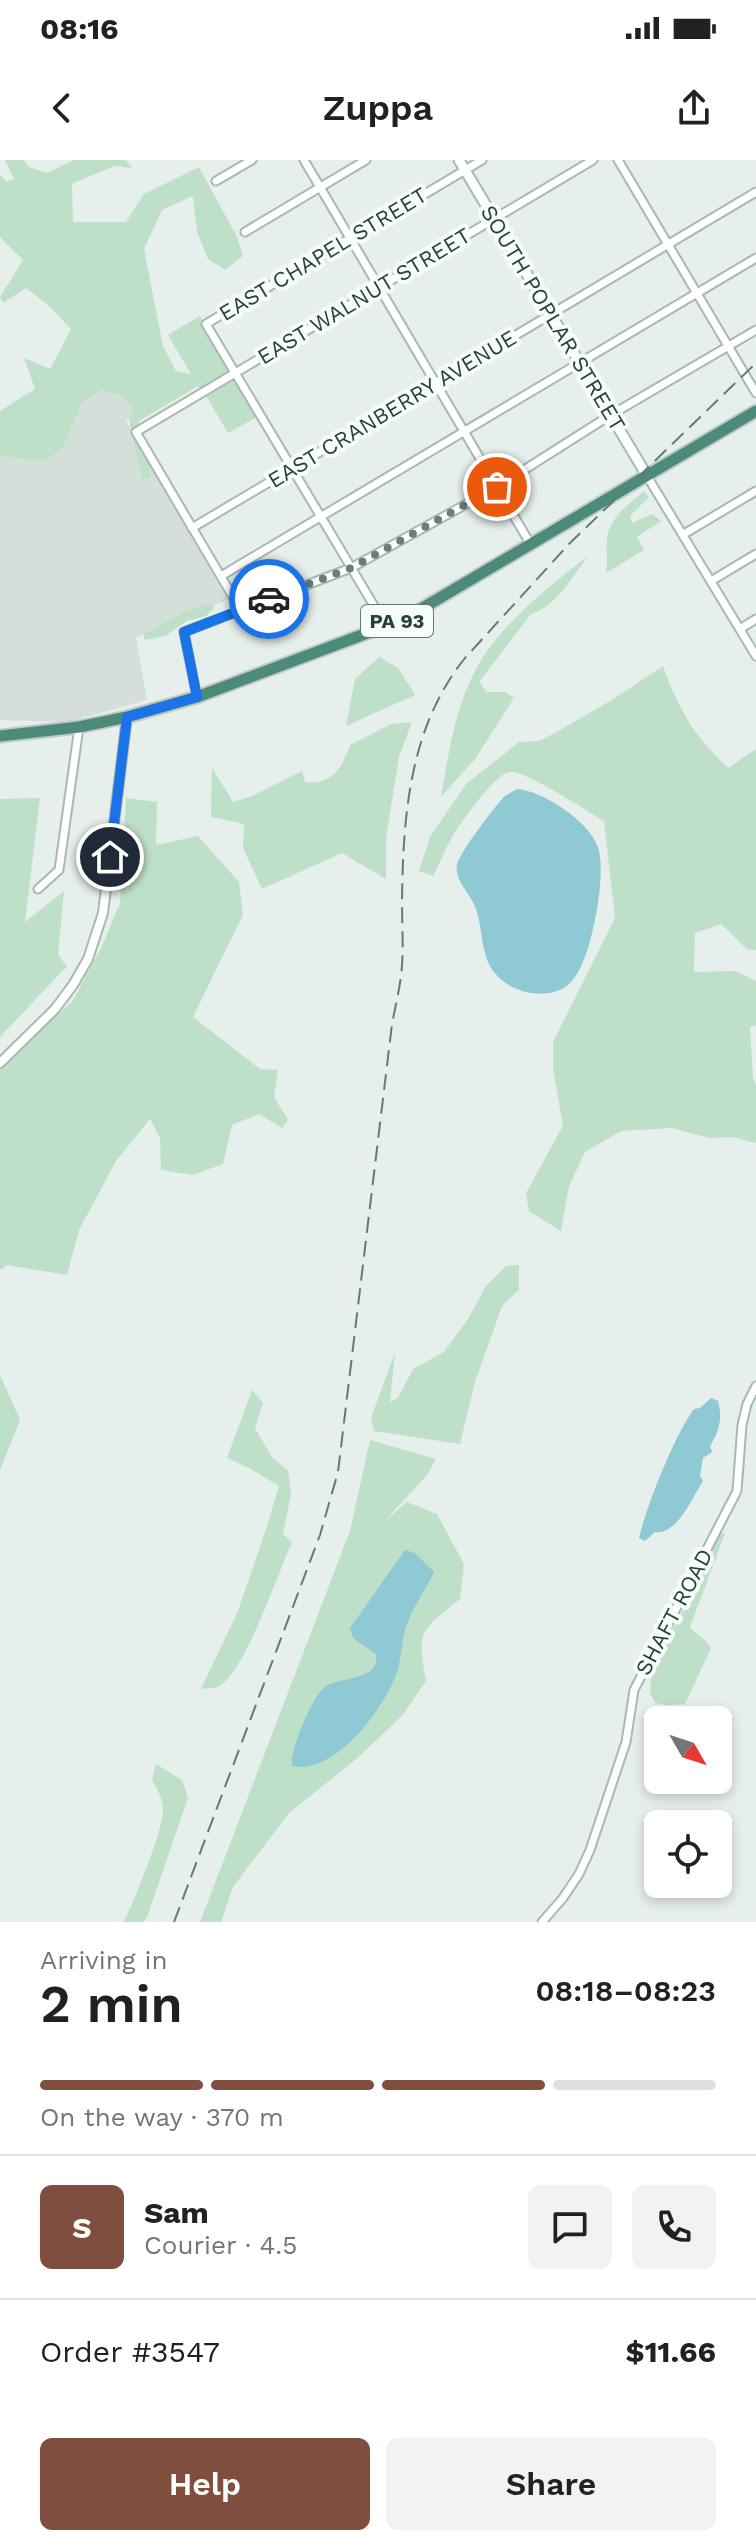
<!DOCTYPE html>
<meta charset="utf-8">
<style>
:root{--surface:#fff;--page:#f2f2f2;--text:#202124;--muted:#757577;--line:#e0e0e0;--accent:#7f4e3f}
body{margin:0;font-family:"Work Sans",sans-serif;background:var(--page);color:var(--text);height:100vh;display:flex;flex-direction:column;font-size:30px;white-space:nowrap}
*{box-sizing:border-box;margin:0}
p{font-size:26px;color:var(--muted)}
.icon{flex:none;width:44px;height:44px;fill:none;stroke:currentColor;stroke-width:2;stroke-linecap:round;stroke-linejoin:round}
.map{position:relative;height:1762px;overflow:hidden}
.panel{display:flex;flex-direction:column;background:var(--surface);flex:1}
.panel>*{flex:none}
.needle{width:52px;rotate:129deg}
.fabs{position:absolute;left:644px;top:1546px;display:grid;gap:16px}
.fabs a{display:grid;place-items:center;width:88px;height:88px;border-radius:12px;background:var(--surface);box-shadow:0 4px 12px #0003;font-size:40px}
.pin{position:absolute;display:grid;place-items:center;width:68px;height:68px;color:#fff;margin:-34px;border:4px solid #fff;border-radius:50%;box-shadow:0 2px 8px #0007}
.courier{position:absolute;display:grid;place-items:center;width:80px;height:80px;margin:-40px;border:6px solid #1a73e8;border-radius:50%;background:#fff;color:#222;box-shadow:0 2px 10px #0007}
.overview em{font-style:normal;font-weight:600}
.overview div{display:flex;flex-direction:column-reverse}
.overview{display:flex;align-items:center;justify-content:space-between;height:136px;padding:0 40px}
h1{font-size:52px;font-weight:600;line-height:60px}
.bar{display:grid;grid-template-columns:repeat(4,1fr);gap:12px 8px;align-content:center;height:96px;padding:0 40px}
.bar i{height:10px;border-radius:6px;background:var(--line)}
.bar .selected{background:var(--accent)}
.bar p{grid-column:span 4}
.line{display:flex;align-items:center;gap:20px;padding:0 40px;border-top:2px solid var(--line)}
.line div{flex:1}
.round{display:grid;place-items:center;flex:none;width:84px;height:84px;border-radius:12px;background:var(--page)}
.button{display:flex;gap:16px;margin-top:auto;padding:16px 40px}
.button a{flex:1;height:92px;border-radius:12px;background:var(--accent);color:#fff;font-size:32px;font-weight:600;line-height:92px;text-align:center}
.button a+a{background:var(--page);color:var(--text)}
.status{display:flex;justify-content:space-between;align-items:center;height:56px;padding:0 40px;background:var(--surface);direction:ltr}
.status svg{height:22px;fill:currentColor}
header{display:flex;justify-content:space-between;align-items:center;height:104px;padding:0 40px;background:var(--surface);font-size:36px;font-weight:600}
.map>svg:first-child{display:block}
.built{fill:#d4dfda}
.green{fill:#bfe0c8}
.water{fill:#8ec9d4}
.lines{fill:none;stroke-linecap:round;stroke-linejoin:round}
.minor-casing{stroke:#a8b8b2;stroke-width:11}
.tertiary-casing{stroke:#a8b8b2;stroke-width:12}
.secondary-casing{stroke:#a4bbb3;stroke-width:13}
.trunk-casing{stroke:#c2cac8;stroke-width:15}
.minor{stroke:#fff;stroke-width:7}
.tertiary{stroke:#fff;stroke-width:8}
.secondary{stroke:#fff;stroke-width:9}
.trunk{stroke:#4c8a7c;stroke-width:11}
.rail{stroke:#5f7d75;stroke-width:2;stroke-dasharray:16 8;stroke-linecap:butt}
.done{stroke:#687f78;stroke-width:8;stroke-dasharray:0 14.4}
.route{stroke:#1a73e8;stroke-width:10}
.labels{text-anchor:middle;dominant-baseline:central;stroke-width:8;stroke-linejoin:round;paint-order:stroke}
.shield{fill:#f7fbf9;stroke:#637a73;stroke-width:2}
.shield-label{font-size:20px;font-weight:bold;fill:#24423a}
.street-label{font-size:22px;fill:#24423a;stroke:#f7fbf9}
</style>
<div class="status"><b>08:16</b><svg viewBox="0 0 49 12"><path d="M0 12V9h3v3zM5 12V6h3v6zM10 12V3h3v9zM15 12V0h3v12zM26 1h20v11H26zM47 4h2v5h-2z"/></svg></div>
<header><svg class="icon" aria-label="back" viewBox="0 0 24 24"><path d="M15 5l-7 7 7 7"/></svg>Zuppa<svg class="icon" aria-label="share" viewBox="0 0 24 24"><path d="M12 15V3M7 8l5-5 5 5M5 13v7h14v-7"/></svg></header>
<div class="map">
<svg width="756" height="1762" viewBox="0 0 756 1762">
<rect width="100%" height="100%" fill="#e6efeb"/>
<!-- built -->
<polygon class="built" points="102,230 122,236 133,251 129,260 125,259 227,440 136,478 147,540 67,562 0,560 0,296 42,300 62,290 82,243"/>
<!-- green -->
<g class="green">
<polygon points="5,0 24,0 29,7 47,13 74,0 126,0 132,8 114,6 72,24 73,62 126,62 144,34 199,7 237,77 243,96 225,110 208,99 197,72 193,36 162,50 144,89 163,186 176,211 191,214 168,175 200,156 230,211 200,229 198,226 139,261 151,317 142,319 129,260 133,250 122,236 102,230 82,243 62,290 42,301 0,296 0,251 35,229 24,198 50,209 71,169 48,145 26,128 3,143 0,137 23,100 0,77 0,14 6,22 14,19"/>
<polygon points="235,217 257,257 228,273 205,234"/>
<path d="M644,331L649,337L630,356L632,363L652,354L661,361L637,377L644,390L606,413C608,401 606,390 607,379C608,359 630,343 644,331Z"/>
<path d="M588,396C573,416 556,447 531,454L479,522L487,532H506L514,538L476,598L441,637C449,590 456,542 481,500C506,460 551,425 588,396Z"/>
<polygon points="207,444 215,447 206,456 187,461 165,476 144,480 144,474 182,453"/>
<polygon points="379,497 398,508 415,535 346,566 355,519"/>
<path d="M663,506C678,549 695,577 728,608L756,589V790L747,789L721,764L695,773L694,812L736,811L756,821V865L750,867L753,918L756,925V983L732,977L709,978L672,968L621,971L585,992L569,1026L561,1071L529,1051L526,1033L563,966L553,909V882L615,758L604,661C587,651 525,610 510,612C495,613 461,663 452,677C445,689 440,703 433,716L419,711L430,677L466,624L519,582L539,581L555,573L615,538Z"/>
<path d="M412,562L399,597L386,678V719L342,693L262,729L243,688L244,664L211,657L212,608L233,642C258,636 278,622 302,611L305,622C332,625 342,608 350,585L391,564Z"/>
<polygon points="40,638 25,762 64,731 58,795 67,806 0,877 0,639"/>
<polygon points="126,638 157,642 156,685 198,676 239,722 243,755 193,857 260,909 278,910 274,937 288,960 282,968 259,954 232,965 223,1004 193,1015 161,1010 160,978 150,959 116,1001 79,1070 67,1115 7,1105 0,1110 0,907 72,842 101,788 120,743"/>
<polygon points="519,1105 519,1130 502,1146 475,1222 460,1284 374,1271 371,1258 395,1192 390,1242 398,1238 413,1209 444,1192 468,1159 486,1126 506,1106"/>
<polygon points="0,1215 20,1260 0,1310"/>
<path d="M252,1230L263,1243L255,1268L271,1296L288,1311L291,1334L283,1374L292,1382C279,1411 244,1514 219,1526C214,1529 207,1528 201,1529L238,1451L266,1369L279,1326L249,1308L227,1298Z"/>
<path d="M370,1280L436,1299L428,1314L383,1363L407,1342L437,1354L464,1404L460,1439C420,1472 417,1469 426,1521L402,1556L355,1600L289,1653L233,1727L221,1762H200L350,1371Z"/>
<path d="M719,1373H725L690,1467C697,1476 706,1478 711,1488L685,1544L668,1545L655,1543L650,1533L652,1505L684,1449L705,1397Z"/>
<path d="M156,1604L182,1620L188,1638L147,1757L143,1762H124C134,1741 164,1669 163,1649C163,1638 157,1629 152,1620Z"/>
</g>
<!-- water -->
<g class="water">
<path d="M517,629C543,631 589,661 598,687C607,714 592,794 575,817C569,826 560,831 550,833C526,837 498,825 488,802C481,786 482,766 476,749C471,734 454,720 457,705C458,695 497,643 506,635C507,635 516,630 517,629Z"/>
<path d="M711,1238L718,1241C723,1259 719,1271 710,1286L712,1292L703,1298L700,1316L703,1321C692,1338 677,1375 655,1372L645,1381L639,1378C647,1345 674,1276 694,1249L700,1248Z"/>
<path d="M405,1390L415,1393L434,1412C426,1430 412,1447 406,1467C401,1482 402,1499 396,1515C382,1551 335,1615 292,1606C289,1592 313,1535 325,1527C340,1516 381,1521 376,1494L353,1478L350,1468Z"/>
</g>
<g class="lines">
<defs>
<g id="minor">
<polyline points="304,0 531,385"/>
<polyline points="618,0 756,233"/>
<polyline points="216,21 252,0"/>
<polyline points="245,72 366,0"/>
<polyline points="647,316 756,496"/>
<polyline points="192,368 756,32"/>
<polyline points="684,374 756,331"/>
<polyline points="221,416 756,98"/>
<polyline points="711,421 756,394"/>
<polyline points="240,449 136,272 593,0"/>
<polyline points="386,466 206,164 482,0"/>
<polyline points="740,469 756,459"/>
<polyline points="197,537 184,472 351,408 497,327 609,256 756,170"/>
<polyline points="38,729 59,710 79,567"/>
<polyline points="542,1762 563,1738 579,1714 590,1690 626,1582 634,1530 737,1331 742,1265 747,1244 756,1226"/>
</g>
<polyline id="tertiary" points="0,903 55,849 73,825 88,799 103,753 127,557"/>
<polyline id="secondary" points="459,0 647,316"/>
<polyline id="trunk" points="0,576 79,567 127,557 197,537 386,466 421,449 756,251"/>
</defs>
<!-- minor casing -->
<use href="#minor" class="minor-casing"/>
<!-- tertiary casing -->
<use href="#tertiary" class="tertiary-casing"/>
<!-- secondary casing -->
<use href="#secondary" class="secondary-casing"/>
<!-- trunk casing -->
<use href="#trunk" class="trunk-casing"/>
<!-- minor -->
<use href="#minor" class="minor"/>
<!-- tertiary -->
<use href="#tertiary" class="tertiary"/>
<!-- secondary -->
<use href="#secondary" class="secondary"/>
<!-- trunk -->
<use href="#trunk" class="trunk"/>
<!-- rail -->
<path class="rail" d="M174,1762L320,1375L338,1312L392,864C395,848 399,832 401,816C404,792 402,767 402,742C403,656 409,568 465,498L569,384L756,203"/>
</g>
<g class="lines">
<!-- done -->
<polyline class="done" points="269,439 351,408 497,327"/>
<!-- route -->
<polyline class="route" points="110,697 127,557 197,537 184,472 269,439"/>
</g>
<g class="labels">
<!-- shield labels -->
<rect class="shield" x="361" y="445" width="72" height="32" rx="6"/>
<g class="shield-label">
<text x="397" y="461">PA 93</text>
</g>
<!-- street labels -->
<g class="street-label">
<text transform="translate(323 94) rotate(-31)">EAST CHAPEL STREET</text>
<text transform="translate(364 136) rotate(-31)">EAST WALNUT STREET</text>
<text transform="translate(553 158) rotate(59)">SOUTH POPLAR STREET</text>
<text transform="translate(392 249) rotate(-31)">EAST CRANBERRY AVENUE</text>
<text transform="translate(674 1452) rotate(-62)">SHAFT ROAD</text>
</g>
</g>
</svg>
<div class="fabs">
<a><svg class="needle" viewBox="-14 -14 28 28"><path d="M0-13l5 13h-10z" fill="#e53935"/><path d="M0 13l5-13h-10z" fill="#757577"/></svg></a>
<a><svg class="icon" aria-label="locate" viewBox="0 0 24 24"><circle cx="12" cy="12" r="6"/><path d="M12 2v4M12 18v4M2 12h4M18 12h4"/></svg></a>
</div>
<div class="pin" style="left:497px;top:327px;background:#ea580c"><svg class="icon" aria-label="bag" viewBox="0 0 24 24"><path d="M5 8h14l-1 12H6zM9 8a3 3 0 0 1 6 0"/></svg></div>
<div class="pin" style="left:110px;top:697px;background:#1f2937"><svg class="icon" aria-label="home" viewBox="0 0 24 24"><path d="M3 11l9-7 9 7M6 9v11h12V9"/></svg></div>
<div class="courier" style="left:269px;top:439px"><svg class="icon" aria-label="car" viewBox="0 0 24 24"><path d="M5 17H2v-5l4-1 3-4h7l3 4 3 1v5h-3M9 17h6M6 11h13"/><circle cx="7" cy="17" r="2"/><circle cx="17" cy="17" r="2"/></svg></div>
</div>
<section class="panel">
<div class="overview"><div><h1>2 min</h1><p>Arriving in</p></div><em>08:18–08:23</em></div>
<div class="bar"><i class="selected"></i><i class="selected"></i><i class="selected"></i><i></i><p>On the way · 370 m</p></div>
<div class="line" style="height:144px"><b class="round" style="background:var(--accent);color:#fff">S</b><div><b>Sam</b><p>Courier · 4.5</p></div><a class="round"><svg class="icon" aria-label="chat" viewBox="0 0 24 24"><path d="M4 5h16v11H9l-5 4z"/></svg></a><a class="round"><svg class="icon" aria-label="phone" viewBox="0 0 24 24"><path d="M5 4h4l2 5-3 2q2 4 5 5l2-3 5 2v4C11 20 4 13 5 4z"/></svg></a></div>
<div class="line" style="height:104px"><div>Order #3547</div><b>$11.66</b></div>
<div class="button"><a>Help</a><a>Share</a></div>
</section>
